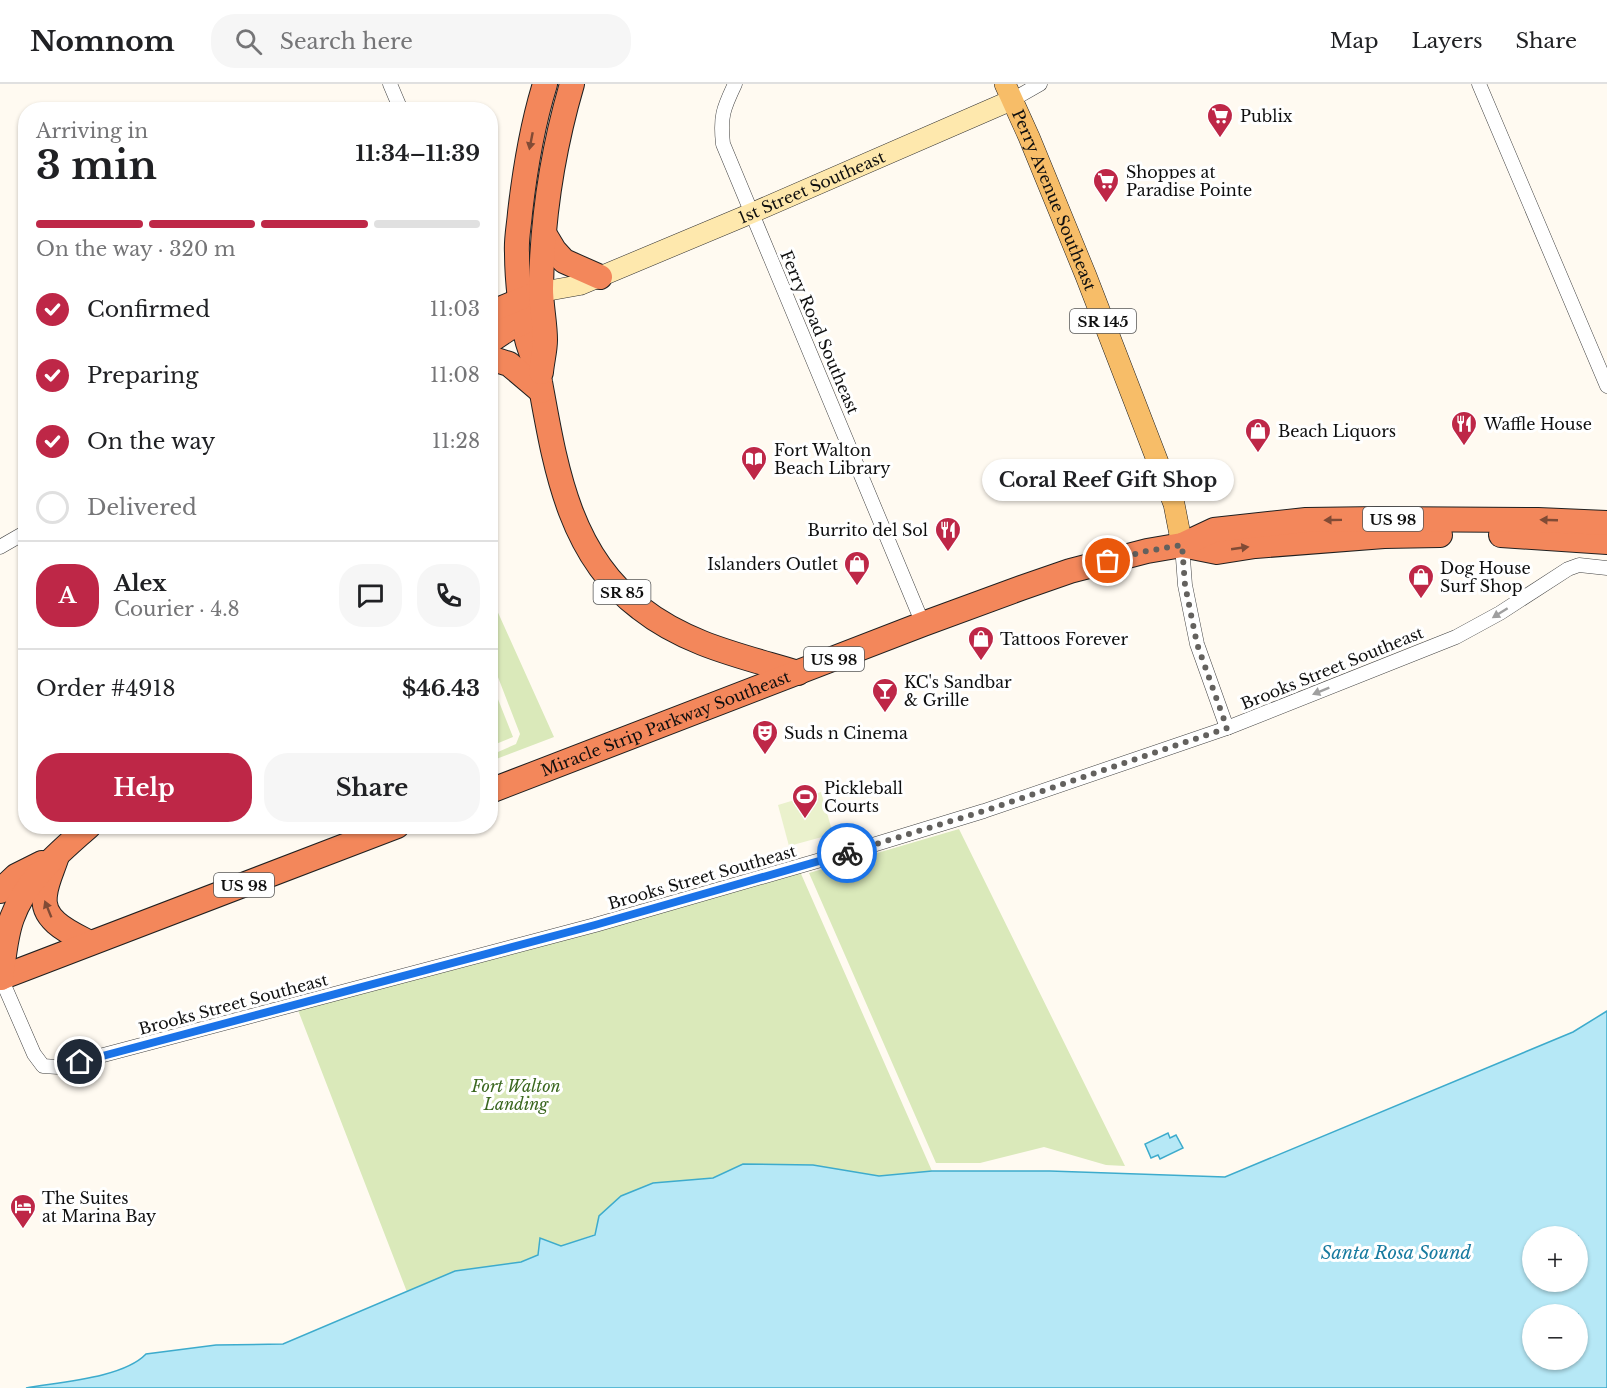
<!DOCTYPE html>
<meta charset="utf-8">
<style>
:root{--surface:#fff;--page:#f6f6f6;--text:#202124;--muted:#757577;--line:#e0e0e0;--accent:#be2747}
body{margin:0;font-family:"Libre Baskerville",serif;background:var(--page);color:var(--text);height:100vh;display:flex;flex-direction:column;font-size:22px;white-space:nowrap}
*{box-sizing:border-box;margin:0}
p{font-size:20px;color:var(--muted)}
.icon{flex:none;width:33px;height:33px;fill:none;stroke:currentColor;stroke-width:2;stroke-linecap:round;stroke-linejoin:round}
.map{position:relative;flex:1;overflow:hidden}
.details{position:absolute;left:18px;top:18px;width:480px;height:732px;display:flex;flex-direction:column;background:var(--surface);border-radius:24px;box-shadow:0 2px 4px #0004}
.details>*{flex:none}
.controls{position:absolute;left:1522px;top:1142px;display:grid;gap:12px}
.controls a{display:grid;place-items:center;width:66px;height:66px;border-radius:50%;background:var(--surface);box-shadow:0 2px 4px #0004;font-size:30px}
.pin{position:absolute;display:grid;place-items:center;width:51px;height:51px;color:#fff;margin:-26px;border:3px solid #fff;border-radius:50%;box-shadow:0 2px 6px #0007}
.courier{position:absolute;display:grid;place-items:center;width:60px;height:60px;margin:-30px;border:4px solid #1a73e8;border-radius:50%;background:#fff;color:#222;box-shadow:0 2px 8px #0007}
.bubble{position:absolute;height:42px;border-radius:21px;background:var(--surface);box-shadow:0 2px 4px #0004;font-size:20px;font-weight:700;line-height:42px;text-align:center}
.head em{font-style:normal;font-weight:700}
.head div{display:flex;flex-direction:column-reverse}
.head{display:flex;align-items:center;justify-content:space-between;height:102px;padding:0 18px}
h1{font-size:39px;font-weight:700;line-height:45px}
.bar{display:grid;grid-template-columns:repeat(4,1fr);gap:9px 6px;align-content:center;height:72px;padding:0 18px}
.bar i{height:8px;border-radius:4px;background:var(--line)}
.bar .current{background:var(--accent)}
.bar p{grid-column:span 4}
.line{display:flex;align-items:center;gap:15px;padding:0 18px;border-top:2px solid var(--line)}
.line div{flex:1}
.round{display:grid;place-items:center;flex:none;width:63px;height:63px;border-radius:24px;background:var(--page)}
ol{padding:0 18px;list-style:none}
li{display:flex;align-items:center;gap:18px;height:66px}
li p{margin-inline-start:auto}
li .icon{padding:6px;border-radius:50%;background:var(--accent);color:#fff;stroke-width:4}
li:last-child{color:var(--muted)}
li i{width:33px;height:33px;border:3px solid var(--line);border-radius:50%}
.action{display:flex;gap:12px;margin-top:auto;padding:12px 18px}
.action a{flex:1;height:69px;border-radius:24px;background:var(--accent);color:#fff;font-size:24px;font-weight:700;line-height:69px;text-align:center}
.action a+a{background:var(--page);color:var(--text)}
header{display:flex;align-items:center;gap:36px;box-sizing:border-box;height:84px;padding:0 30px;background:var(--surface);border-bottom:2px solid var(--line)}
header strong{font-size:28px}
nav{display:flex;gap:33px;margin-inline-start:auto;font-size:21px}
.search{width:420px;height:54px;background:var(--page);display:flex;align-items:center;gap:15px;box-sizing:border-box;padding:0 21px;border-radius:24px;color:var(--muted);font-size:22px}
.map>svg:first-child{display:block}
.green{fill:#dae9ba}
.pitch{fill:#eaf1cc}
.water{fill:#b6e8f6;stroke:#3dabcc;stroke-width:1.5;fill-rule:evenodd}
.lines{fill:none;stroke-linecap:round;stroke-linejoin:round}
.street-casing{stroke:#424242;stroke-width:15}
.secondary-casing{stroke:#313131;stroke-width:21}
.primary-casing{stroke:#202020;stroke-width:22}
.highway-casing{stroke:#202020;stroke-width:26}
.street{stroke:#fff;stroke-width:14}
.secondary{stroke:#fee8ad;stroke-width:20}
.primary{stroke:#f7bd68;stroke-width:21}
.highway{stroke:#f3875b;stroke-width:24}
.oneway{fill:#814b35}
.oneway2{fill:#9f9f9f}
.done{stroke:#63615e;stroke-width:6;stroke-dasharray:0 10.8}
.route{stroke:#1a73e8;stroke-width:8}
.labels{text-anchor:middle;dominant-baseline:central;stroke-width:6;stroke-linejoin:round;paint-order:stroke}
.shield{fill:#fff;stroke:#575757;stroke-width:1.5}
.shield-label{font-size:15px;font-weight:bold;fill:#0f0f0f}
.poi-label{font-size:16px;fill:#0f0f0f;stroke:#fff;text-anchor:start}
.street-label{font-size:16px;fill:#0f0f0f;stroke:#fff}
.park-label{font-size:16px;font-style:italic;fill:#3a671f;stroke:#fff}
.water-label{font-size:18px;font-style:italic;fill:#187ba0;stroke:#fff}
</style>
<header>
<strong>Nomnom</strong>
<div class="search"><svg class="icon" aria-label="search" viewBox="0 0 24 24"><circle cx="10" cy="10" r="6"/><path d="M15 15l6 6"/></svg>Search here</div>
<nav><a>Map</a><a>Layers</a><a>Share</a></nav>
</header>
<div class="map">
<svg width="1607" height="1304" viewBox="0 0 1607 1304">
<rect width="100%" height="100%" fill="#fffaf1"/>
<!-- green -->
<g class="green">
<polygon points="491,513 554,653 491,677 491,671 516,660 520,650 491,575"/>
<polygon points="490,595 513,653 491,662 490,662"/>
<polygon points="959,745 1125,1082 1106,1081 1044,1063 980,1079 936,1079 809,789"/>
<polygon points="798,783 932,1087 879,1092 813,1081 743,1080 714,1094 653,1099 599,1132 595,1150 521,1178 455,1187 407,1208 296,921"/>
</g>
<!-- pitch -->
<polygon class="pitch" points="821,708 833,750 789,762 778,721"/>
<!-- water -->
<g class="water">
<path d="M1607,927V1304H26C60,1298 123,1294 146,1270L216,1261L283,1260L455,1187L521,1178L538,1171L540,1154L561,1162L595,1151L599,1132L621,1112L653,1099L713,1094L743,1080L813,1081L879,1092L932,1087H1050L1225,1093L1573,948ZM1533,1152H1578V1197H1533ZM1533,1230H1578V1275H1533Z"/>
<polygon points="1168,1049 1170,1054 1176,1051 1183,1064 1160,1075 1158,1071 1151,1074 1145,1060"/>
</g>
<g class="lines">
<defs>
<g id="street">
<polyline points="390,0 401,26"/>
<path d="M735,0C723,25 720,33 723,60L923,540"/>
<polyline points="1479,0 1607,302"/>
<polyline points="1012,16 1040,0"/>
<polyline points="1182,461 1185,501 1197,560 1227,644"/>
<polyline points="0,463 26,448"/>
<polyline points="1,894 34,970 43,982 58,983 595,841 876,760 984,727 1227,644 1456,553 1500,529 1568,485 1579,481 1607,484"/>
</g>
<g id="secondary">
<path id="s1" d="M541,208L580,201L752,129L1012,16"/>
</g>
<g id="primary">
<path id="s2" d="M1005,0L1029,53L1086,192L1132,311L1174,420L1182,461"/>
</g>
<g id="highway">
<path d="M545,0C532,42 525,85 520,129C519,142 516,156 517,169C517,195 521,234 528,259C532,272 538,285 540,298C555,380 568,470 640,524C687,561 742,572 798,589"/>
<polyline points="545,151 554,166 564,177 600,193"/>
<polyline points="490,229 536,210"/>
<polyline points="490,257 508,245 538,232"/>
<polyline points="490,274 509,280 541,307"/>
<path d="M541,288C542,277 545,266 545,256C545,239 541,222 541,205C542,137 553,65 572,0"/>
<polyline points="1501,451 1607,458"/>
<polyline points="1182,461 1217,468 1255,462 1384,452 1440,451"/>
<path id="s3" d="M490,707L923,540L1021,504L1070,487L1147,467L1182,461L1214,446L1306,436L1378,435L1538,436L1607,439"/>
<path d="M56,775C52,787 46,799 45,811C40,837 73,850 90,859"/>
<polyline points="0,807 16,792 42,779"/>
<polyline points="0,894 397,742"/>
<path d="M1,894C4,874 5,853 12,834C26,795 59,769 89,742"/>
</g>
</defs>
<!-- street casing -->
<use href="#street" class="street-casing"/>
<!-- secondary casing -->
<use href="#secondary" class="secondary-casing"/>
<!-- primary casing -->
<use href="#primary" class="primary-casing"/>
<!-- highway casing -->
<use href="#highway" class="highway-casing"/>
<!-- street -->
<use href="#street" class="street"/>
<!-- secondary -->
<use href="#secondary" class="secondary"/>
<!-- primary -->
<use href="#primary" class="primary"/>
<!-- highway -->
<use href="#highway" class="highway"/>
</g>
<!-- one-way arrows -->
<defs><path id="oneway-solid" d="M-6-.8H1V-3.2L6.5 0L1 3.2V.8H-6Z" transform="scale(1.5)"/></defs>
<g class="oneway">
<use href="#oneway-solid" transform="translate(531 57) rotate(101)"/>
<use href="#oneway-solid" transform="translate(1333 436) rotate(179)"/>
<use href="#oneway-solid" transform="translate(1549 436) rotate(-178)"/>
<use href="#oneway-solid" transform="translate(1240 464) rotate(-8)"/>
<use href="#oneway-solid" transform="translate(48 825) rotate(-112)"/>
</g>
<g class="oneway2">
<use href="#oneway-solid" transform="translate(1500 529) rotate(148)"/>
<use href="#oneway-solid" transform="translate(1321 607) rotate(158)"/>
</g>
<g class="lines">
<!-- done -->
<polyline class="done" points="847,769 984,727 1227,644 1197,560 1185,501 1182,461 1147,467 1108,477"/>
<!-- route -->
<polyline class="route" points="80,978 595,841 847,769"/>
</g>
<!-- icons -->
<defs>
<symbol id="supermarket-pin" viewBox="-11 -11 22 30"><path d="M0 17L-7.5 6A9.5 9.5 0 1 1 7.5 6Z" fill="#be2747" stroke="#fff"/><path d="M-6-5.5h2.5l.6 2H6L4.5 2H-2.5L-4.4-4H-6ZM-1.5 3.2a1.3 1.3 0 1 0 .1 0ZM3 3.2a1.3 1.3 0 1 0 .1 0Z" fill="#fff"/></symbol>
<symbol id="restaurant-pin" viewBox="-11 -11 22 30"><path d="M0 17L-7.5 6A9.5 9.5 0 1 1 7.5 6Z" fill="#be2747" stroke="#fff"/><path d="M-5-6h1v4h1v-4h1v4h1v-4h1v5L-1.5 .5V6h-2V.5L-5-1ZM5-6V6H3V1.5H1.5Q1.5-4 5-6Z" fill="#fff"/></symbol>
<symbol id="shop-pin" viewBox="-11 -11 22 30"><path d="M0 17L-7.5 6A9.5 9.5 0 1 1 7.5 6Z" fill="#be2747" stroke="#fff"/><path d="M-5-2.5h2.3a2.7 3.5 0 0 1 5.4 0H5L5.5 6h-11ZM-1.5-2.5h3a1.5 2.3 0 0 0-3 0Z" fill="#fff"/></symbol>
<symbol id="library-pin" viewBox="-11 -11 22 30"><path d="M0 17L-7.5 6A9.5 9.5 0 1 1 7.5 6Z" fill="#be2747" stroke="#fff"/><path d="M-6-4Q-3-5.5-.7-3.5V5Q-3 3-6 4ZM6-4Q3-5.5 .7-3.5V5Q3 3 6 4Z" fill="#fff"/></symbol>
<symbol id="bar-pin" viewBox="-11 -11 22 30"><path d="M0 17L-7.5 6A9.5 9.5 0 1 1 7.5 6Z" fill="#be2747" stroke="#fff"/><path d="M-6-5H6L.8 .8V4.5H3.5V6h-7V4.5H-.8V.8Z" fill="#fff"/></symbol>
<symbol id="theatre-pin" viewBox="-11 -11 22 30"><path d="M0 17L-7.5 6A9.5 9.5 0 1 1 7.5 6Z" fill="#be2747" stroke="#fff"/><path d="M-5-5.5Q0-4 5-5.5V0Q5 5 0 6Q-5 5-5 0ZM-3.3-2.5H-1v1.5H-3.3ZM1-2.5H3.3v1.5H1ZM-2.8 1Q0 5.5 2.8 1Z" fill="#fff"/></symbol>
<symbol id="stadium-pin" viewBox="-11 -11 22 30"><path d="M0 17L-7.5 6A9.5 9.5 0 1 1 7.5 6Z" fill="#be2747" stroke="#fff"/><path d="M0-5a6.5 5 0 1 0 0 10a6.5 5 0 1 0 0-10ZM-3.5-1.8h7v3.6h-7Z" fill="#fff"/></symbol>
<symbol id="hotel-pin" viewBox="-11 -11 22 30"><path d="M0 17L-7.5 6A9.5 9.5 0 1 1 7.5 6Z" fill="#be2747" stroke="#fff"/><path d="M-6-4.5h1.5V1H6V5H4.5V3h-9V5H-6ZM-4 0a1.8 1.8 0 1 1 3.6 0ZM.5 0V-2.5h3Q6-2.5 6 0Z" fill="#fff"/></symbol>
</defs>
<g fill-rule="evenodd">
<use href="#supermarket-pin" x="1205" y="17" width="30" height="40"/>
<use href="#supermarket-pin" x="1091" y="82" width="30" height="40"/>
<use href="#restaurant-pin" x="1449" y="325" width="30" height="40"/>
<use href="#shop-pin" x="1243" y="332" width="30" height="40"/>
<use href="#library-pin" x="739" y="360" width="30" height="40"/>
<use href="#restaurant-pin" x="933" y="431" width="30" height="40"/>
<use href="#shop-pin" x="842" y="465" width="30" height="40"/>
<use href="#shop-pin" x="1406" y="478" width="30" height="40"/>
<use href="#shop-pin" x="966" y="540" width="30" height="40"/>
<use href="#bar-pin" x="870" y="592" width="30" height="40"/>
<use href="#theatre-pin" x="750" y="634" width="30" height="40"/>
<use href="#stadium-pin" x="790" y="698" width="30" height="40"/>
<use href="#hotel-pin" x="8" y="1108" width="30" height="40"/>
</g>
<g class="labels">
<!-- shield labels -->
<g class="shield">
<rect x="1070" y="225" width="66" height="24" rx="4.5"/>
<rect x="1363" y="423" width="60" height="24" rx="4.5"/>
<rect x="593.5" y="496" width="57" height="24" rx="4.5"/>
<rect x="804" y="563" width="60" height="24" rx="4.5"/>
<rect x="214" y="789" width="60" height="24" rx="4.5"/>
</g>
<g class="shield-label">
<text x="1103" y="237">SR 145</text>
<text x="1393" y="435">US 98</text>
<text x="622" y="508">SR 85</text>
<text x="834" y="575">US 98</text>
<text x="244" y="801">US 98</text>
</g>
<!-- poi labels -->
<g class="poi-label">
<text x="1240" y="32">Publix</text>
<text x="1126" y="88">Shoppes at<tspan x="1126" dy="18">Paradise Pointe</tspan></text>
<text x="1484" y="340">Waffle House</text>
<text x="1278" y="347">Beach Liquors</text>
<text x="774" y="366">Fort Walton<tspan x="774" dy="18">Beach Library</tspan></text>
<text x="928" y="446" text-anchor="end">Burrito del Sol</text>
<text x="838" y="480" text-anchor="end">Islanders Outlet</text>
<text x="1440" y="484">Dog House<tspan x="1440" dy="18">Surf Shop</tspan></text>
<text x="1000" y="555">Tattoos Forever</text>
<text x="904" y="598">KC's Sandbar<tspan x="904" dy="18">&amp; Grille</tspan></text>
<text x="784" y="649">Suds n Cinema</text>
<text x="824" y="704">Pickleball<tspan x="824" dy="18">Courts</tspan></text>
<text x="42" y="1114">The Suites<tspan x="42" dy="18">at Marina Bay</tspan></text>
</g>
<!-- street labels -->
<g class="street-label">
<text stroke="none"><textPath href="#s1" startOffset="291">1st Street Southeast</textPath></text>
<text stroke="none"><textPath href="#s2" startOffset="126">Perry Avenue Southeast</textPath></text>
<text transform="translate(820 248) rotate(67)">Ferry Road Southeast</text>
<text transform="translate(1332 584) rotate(-22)">Brooks Street Southeast</text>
<text stroke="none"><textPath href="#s3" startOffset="188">Miracle Strip Parkway Southeast</textPath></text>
<text transform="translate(702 793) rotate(-16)">Brooks Street Southeast</text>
<text transform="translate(233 920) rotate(-15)">Brooks Street Southeast</text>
</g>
<!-- park labels -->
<g class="park-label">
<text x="516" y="1002">Fort Walton<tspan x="516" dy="18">Landing</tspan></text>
</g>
<!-- water labels -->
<g class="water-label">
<text x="1396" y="1169">Santa Rosa Sound</text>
</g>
</g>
</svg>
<div class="controls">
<a>+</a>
<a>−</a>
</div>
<div class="pin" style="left:1108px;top:477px;background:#ea580c"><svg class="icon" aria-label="bag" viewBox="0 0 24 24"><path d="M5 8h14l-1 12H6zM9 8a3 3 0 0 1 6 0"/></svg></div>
<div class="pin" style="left:80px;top:978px;background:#1f2937"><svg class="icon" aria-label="home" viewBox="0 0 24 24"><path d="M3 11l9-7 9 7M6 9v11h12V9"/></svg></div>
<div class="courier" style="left:847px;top:769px"><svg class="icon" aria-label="bike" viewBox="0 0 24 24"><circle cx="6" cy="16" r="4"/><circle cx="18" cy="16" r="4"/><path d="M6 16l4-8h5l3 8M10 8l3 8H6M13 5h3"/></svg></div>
<div class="bubble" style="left:982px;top:375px;width:252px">Coral Reef Gift Shop</div>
<section class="details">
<div class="head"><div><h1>3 min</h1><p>Arriving in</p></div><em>11:34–11:39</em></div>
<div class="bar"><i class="current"></i><i class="current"></i><i class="current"></i><i></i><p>On the way · 320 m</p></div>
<ol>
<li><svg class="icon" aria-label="check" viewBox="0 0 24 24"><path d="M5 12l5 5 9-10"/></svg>Confirmed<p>11:03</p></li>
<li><svg class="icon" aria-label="check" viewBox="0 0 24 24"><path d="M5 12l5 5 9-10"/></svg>Preparing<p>11:08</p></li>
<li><svg class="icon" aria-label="check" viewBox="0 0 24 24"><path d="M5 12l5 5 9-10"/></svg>On the way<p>11:28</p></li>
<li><i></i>Delivered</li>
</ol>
<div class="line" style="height:108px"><b class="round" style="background:var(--accent);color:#fff">A</b><div><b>Alex</b><p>Courier · 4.8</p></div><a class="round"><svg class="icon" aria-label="chat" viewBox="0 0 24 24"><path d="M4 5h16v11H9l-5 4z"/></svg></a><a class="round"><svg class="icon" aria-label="phone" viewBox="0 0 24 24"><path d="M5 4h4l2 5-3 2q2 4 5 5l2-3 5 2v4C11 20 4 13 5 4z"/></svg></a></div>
<div class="line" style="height:78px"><div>Order #4918</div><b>$46.43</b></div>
<div class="action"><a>Help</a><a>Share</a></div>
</section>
</div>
